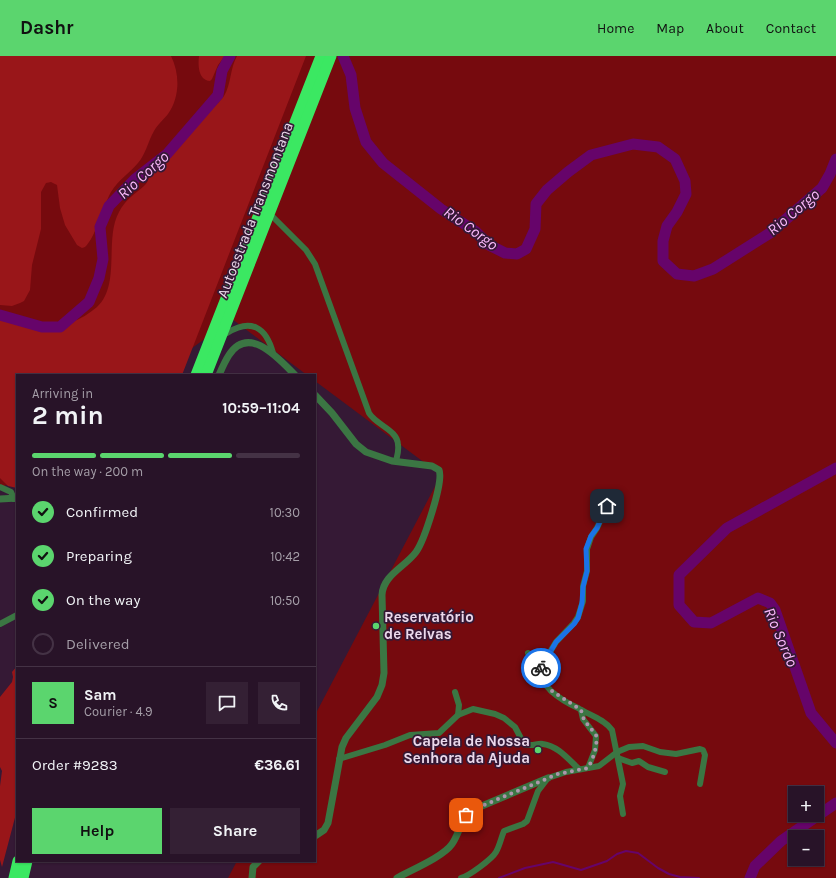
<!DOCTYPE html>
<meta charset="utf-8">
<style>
:root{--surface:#281328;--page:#342034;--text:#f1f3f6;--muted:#a59ea8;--line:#443245;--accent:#5bd56e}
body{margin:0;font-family:Karla,sans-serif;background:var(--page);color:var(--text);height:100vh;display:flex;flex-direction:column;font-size:15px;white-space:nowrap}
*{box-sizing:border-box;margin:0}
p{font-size:13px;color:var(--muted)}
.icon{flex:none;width:22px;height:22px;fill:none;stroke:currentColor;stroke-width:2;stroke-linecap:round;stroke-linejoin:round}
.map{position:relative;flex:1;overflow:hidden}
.sheet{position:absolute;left:16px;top:318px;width:300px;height:488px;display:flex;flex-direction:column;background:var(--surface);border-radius:0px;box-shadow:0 1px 3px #0004,0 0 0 1px var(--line)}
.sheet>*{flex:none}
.buttons{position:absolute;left:788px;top:730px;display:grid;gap:8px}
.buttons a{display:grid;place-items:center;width:36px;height:36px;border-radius:0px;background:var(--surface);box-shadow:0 1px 3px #0004,0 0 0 1px var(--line);font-size:20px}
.pin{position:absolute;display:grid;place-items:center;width:34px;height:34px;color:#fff;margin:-17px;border-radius:8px;box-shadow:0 2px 6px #0006}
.courier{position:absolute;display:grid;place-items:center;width:40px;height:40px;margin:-20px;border:3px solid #1a73e8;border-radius:50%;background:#fff;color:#222;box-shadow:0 1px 5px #0007}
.headline em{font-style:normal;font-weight:700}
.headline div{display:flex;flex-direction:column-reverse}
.headline{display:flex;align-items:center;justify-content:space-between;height:68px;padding:0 16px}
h1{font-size:26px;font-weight:700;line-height:30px}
.bar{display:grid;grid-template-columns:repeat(4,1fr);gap:6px 4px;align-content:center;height:48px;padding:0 16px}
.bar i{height:5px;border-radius:3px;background:var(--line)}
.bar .active{background:var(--accent)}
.bar p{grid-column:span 4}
.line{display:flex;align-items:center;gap:10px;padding:0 16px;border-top:1px solid var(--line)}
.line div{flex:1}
.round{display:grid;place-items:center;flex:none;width:42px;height:42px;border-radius:0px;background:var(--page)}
ol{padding:0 16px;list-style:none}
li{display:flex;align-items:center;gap:12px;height:44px}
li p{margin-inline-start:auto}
li .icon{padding:4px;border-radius:50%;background:var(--accent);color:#111;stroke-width:4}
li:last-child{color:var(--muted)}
li i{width:22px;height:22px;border:2px solid var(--line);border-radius:50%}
.button{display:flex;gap:8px;margin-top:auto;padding:8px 16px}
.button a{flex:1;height:46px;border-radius:0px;background:var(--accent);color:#111;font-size:16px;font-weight:700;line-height:46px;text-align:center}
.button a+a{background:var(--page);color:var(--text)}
header{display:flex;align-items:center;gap:24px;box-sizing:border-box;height:56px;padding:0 20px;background:var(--accent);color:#111}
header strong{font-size:19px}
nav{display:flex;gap:22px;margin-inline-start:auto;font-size:14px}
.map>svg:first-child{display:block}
.green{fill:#760a0e;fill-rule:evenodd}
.forest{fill:#991619}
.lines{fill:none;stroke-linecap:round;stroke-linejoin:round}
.stream{stroke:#66046a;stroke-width:2}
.river{stroke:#66046a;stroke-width:11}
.minor{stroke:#3b7643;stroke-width:6}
.tertiary{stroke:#3b7643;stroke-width:7}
.motorway{stroke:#3be862;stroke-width:11}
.done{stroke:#ac96ab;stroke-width:4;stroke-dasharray:0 7.2}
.route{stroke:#1a73e8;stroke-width:5}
.poi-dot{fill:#5bd56e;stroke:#351935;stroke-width:1.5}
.labels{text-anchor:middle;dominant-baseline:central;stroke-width:3.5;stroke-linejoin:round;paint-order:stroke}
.street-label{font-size:15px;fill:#ecd9eb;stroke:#351935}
.poi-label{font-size:15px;font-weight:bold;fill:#ecd9eb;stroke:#351935;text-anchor:start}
.water-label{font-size:16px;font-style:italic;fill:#fcb9fc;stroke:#351935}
</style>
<header>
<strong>Dashr</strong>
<nav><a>Home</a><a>Map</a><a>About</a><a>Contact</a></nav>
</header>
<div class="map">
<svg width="836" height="822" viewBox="0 0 836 822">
<rect width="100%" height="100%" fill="#351935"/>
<!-- green -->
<path class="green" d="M0,0H836V822H228L237,805H315V659L441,419L315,325V319H307L232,263L155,319H17L7,429L8,430L6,429L0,433ZM795,737H817V759H795ZM795,781H817V803H795Z"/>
<!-- forest -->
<g class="forest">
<path d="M0,0H171C180,18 180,41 168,58C163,64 158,68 154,75C148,85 146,98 138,107C129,118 119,123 111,136C103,150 96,181 85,191L82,192L77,189L65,169L60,152L57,129L51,126L46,127L41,136V173L32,209L30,234L24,245L20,247L12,250L0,249Z"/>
<path d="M199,0H225L218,9L212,23L210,25C198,24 198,9 199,0Z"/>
<path d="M237,0H306L182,319H17V432L8,430L0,422V262C35,272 67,277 97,251C121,229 104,183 119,156C125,144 135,138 144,130C149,126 149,119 153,115C157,110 162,107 167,102C179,90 189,76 201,64C208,56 217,49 224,40C231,29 230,12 237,0Z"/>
<polygon points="17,610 17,754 2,811 0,804 0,730 2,715 0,711 0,641 12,626 13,621 12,616"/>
</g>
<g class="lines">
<!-- stream -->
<polyline class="stream" points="499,822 525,812 553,806 581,814 607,805 617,798 626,795 638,797 658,812 669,818 680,821 699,822"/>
<!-- river -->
<g class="river">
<polyline points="343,0 351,19 355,52 366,86 383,107 441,153 475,175 489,189 505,197 517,198 526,193 535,173 536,148 547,134 568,116 591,99 633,88 658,91 675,103 685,125 686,138 677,156 667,170 663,185 663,205 677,218 694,220 713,213 770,177 822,132 830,118 836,103"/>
<polyline points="0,259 42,271 60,271 89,246 99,222 103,203 100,171 109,150 135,123 167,98 218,39 222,15 230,0"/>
<polyline points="836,412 727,472 679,519 679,549 694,566 711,567 758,542 770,547 775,554 811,657 836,687"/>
<polyline points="750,822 755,810 781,785 836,747"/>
</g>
<!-- minor -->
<g class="minor">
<path d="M274,162L306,194L315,208L369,357C376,369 398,374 398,389C399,395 397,400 396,405"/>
<path d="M227,277C251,262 266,271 273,297"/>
<polyline points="0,431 11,436 14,443"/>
<polyline points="0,568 17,559"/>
<path d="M528,597C533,609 542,626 551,635C559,642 569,648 578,652C589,659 604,663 612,674L623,728L620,740L623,758"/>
<polyline points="538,616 556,586 574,567 578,561 583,545 583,530 587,515 587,493 591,481 597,472 607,450"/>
<polyline points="455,636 459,649 458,659"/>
<polyline points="581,654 583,663 596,680 595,694 588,712"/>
<polyline points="618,702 632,707 639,705 648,711 665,716"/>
<path d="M339,703L385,689L410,679L439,677L458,659L473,653L495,658L504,662L515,671L524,688C531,691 537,687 543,688C558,690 568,703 579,713"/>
<path d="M461,822C469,820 492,803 496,796C500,789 501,782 504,775L523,768L527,765L538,735L548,722L566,716L599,710L617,696L629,691L643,690L660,696L676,698L700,693L703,694L705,699L700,728"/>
</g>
<!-- tertiary -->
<g class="tertiary">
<path d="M219,319C222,312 225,305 229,299C249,268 279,303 295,319"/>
<path d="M315,339L332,357L356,388L366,396L392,405L432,410L439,414C444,425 424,485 416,496C405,511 383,519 382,539L384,617L382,629L377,641L346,682L342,691L328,767L324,774L315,780"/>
<polyline points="0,443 17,442"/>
<polyline points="252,822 253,811 259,805"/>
<path d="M397,822C411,814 443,801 452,788C459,778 461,764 470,755L548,722"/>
</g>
<!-- motorway -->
<g class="motorway">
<polyline points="196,319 321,0"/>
<polyline points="206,319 331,0"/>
<polyline points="14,822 18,805"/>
<polyline points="23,822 27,805"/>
</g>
</g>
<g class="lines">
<!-- done -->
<path class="done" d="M466,759L472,754L558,718L588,712C593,703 598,689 596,679L584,664L581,654L552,635L538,616L541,612"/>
<!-- route -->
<polyline class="route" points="541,612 556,586 574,568 578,562 582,547 583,531 587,515 586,493 591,480 597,472 607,450"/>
</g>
<!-- markers -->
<g class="poi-dot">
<circle cx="376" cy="570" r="4"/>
<circle cx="538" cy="694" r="4"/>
</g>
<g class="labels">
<!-- street labels -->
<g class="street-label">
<text transform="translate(255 154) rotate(-69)">Autoestrada Transmontana</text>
</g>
<!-- poi labels -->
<g class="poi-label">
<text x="384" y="561">Reservatório<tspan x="384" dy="17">de Relvas</tspan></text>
<text x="530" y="685" text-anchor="end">Capela de Nossa<tspan x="530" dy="17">Senhora da Ajuda</tspan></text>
</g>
<!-- water labels -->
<g class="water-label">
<text transform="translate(143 119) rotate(-42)">Rio Corgo</text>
<text transform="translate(793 156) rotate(-40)">Rio Corgo</text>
<text transform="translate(471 172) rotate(36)">Rio Corgo</text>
<text transform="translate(781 581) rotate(67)">Rio Sordo</text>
</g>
</g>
</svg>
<div class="buttons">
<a>+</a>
<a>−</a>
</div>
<div class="pin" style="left:466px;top:759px;background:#ea580c"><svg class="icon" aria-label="bag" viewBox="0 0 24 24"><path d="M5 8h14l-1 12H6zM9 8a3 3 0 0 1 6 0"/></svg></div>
<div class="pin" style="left:607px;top:450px;background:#1f2937"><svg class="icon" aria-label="home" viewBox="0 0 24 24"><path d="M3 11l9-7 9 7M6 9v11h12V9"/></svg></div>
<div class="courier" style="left:541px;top:612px"><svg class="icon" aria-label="bike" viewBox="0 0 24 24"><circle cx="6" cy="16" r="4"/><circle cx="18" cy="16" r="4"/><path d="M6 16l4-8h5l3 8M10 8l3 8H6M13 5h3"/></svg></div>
<section class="sheet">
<div class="headline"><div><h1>2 min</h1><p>Arriving in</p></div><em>10:59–11:04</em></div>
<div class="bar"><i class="active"></i><i class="active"></i><i class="active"></i><i></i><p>On the way · 200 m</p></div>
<ol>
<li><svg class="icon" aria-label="check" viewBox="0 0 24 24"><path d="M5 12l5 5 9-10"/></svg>Confirmed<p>10:30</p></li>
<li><svg class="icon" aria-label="check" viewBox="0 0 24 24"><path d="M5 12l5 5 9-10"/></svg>Preparing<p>10:42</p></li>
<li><svg class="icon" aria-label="check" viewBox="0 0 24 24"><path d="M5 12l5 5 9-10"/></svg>On the way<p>10:50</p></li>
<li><i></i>Delivered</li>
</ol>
<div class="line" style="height:72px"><b class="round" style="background:var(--accent);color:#111">S</b><div><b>Sam</b><p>Courier · 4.9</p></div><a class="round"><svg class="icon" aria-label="chat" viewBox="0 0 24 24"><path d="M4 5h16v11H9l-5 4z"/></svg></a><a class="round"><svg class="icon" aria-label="phone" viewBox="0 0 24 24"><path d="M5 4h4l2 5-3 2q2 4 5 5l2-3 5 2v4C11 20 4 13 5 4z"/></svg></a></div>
<div class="line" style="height:52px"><div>Order #9283</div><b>€36.61</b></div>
<div class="button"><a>Help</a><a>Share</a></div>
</section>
</div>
